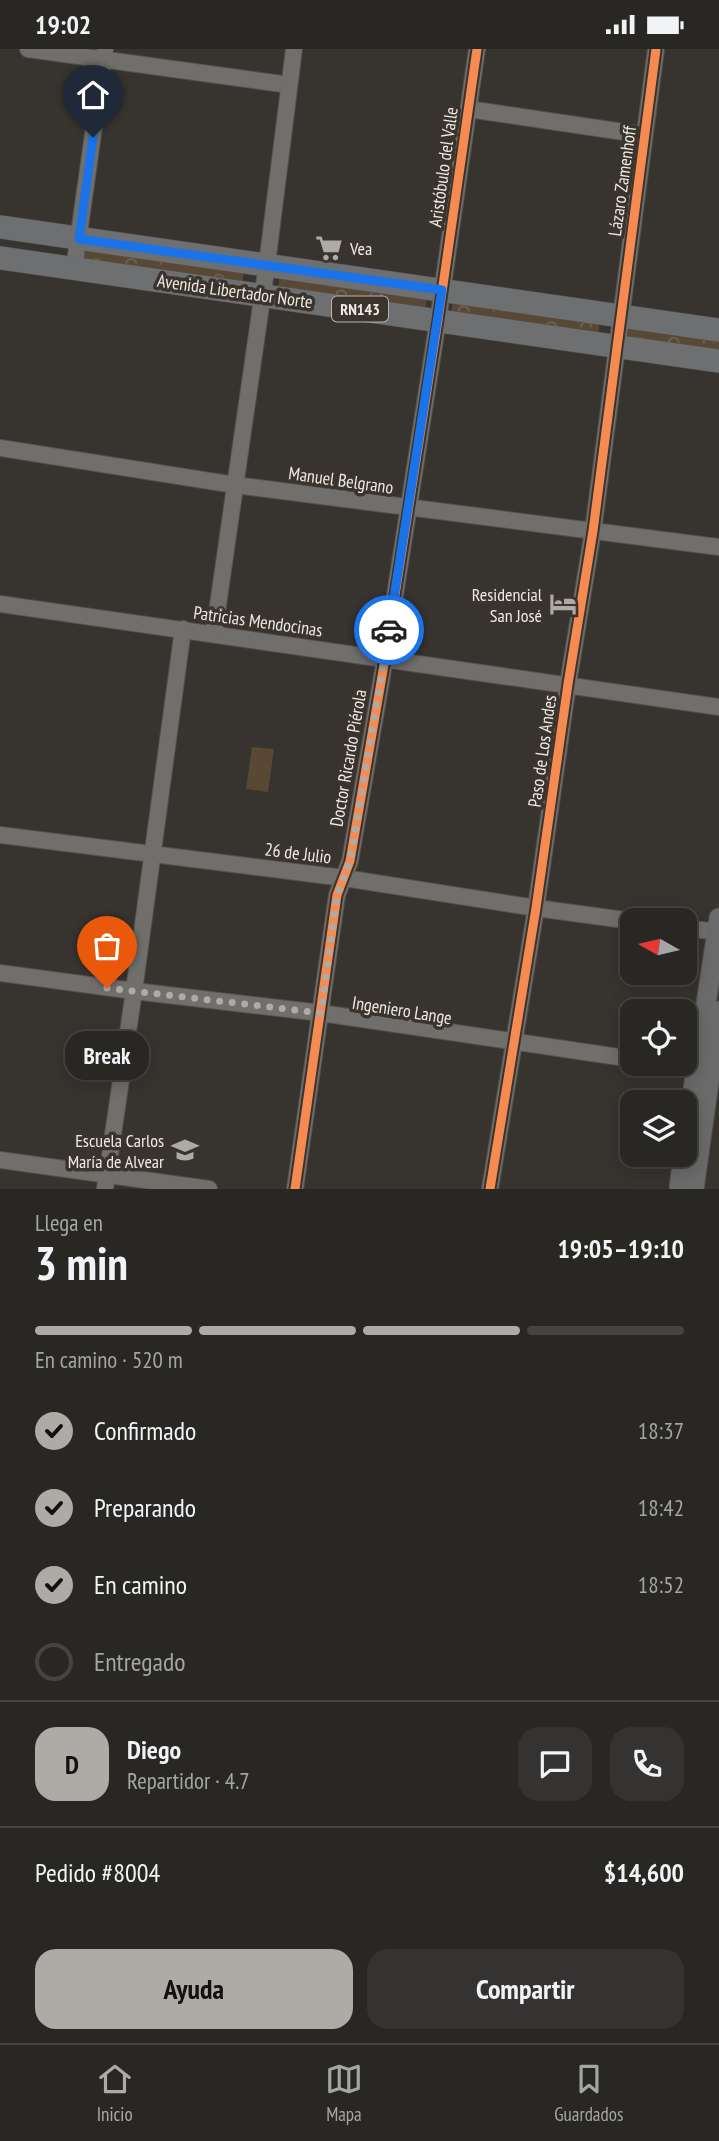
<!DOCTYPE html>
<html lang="es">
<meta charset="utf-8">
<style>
:root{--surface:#292724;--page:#353331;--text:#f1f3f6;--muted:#a5a5a6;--line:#454441;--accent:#aeaaa6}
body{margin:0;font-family:"PT Sans Narrow",sans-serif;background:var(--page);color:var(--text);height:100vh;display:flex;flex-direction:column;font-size:26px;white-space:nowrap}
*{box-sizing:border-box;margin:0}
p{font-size:23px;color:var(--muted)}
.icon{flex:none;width:38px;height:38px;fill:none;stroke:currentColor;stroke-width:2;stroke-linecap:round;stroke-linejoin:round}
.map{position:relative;height:1140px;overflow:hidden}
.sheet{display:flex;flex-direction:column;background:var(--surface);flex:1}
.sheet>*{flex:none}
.needle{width:46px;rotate:278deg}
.controls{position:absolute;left:620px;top:859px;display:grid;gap:14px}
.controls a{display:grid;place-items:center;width:77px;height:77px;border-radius:14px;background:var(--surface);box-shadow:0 4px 18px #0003,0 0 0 2px var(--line);font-size:35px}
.pin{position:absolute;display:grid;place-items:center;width:60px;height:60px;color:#fff;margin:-72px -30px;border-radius:50% 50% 50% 0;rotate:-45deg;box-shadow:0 0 7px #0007}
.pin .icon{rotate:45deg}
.courier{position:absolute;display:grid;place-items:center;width:70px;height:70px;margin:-35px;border:5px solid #1a73e8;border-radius:50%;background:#fff;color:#222;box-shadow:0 2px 9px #0007}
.bubble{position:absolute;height:49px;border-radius:21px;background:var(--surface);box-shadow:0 4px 18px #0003,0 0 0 2px var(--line);font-size:23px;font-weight:700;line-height:49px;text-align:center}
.headline em{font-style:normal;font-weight:700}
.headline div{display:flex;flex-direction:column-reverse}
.headline{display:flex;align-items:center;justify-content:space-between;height:119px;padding:0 35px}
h1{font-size:46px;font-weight:700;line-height:52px}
.bar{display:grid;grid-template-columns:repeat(4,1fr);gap:10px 7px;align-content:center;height:84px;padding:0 35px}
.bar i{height:9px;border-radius:5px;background:var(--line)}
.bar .active{background:var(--accent)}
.bar p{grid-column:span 4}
.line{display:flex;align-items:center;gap:18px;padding:0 35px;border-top:2px solid var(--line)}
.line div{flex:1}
.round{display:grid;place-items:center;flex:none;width:74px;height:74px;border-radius:21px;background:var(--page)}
ol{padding:0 35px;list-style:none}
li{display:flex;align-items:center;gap:21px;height:77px}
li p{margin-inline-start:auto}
li .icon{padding:7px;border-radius:50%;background:var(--accent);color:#111;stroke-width:4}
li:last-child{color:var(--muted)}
li i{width:38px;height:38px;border:4px solid var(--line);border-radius:50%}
.cta{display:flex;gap:14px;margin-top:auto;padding:14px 35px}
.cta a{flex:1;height:80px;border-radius:21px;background:var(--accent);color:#111;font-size:28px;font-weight:700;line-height:80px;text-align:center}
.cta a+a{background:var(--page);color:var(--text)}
.status{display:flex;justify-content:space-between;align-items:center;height:49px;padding:0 35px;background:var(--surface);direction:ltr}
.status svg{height:19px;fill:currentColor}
.tab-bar{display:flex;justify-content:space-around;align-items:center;height:98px;border-top:2px solid var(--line);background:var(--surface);font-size:19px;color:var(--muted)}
.tab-bar a{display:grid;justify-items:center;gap:4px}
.tab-bar .active{color:var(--accent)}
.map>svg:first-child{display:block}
.park{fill:url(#park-crowns)}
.garden{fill:#594833}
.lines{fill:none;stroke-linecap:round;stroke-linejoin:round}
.minor-casing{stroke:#54514e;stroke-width:18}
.major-casing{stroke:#54514e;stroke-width:21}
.highway-casing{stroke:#54514e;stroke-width:24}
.minor{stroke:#716f6c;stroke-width:16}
.major{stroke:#6b6b6c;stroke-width:19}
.highway{stroke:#6d6f71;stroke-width:23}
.cycleway-casing{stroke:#3a342d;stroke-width:13}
.cycleway{stroke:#f68b52;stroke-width:9}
.done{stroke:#aeaaa6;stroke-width:7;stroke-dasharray:0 12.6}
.route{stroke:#1a73e8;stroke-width:9}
.labels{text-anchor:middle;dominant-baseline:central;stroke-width:7;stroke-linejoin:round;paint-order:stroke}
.shield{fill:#3a342d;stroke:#b8b3ae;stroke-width:2}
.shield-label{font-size:16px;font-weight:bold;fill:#eeeae6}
.street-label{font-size:18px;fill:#eeeae6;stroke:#3a342d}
.poi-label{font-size:18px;fill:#eeeae6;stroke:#3a342d;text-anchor:end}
</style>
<div class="status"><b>19:02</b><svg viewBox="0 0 49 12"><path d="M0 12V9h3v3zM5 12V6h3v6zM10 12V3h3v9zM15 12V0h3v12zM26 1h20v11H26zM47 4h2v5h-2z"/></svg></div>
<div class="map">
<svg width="719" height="1140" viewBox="0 0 719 1140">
<defs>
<pattern id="park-crowns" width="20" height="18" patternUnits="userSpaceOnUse" patternTransform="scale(1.75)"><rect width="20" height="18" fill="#594833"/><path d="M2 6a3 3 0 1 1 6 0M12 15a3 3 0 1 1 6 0" fill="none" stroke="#716351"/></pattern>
</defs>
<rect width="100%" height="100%" fill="#373430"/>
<!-- park -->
<g class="park">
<polygon points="84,198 244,220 242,236 82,213"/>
<polygon points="280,225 428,245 425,260 278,240"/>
<polygon points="453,251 600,271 598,287 451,267"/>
<polygon points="623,276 719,289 719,305 621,291"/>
</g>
<!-- garden -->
<polygon class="garden" points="252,698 274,700 268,743 246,740"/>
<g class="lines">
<defs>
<g id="minor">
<polyline points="28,0 289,36"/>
<polyline points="468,60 644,86"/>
<polyline points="74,220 105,0"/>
<polyline points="0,399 235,436 719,498"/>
<polyline points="0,555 719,658"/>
<polyline points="214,584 267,215 294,0"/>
<polyline points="0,786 344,829 536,859 632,872"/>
<polyline points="684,879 719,883"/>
<polyline points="0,924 134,942 321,964 632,1010"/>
<polyline points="666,1015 708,1021"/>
<polyline points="0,1111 209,1140"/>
<polyline points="105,1140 134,942 183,580"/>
<polyline points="295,1140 337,846 350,812 385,610 438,271 477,0"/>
<polyline points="490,1140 536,859 568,635 593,482 656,0"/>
</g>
<g id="major">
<polyline points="684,1100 719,869"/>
<polyline points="679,1140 683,1106"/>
<polyline points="694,1140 719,962"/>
</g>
<g id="highway">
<polyline points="0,178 719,281"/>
<polyline points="0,209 719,312"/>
</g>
</defs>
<!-- minor casing -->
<use href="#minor" class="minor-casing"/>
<!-- major casing -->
<use href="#major" class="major-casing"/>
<!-- highway casing -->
<use href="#highway" class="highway-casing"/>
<!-- minor -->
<use href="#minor" class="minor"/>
<!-- major -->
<use href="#major" class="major"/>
<!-- highway -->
<use href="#highway" class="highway"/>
<defs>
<g id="cycleway">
<polyline points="295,1140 337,846 350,812 385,610 438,271 477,0"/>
<polyline points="490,1140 536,859 568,635 593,482 656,0"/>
</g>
</defs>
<!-- cycleway casing -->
<use href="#cycleway" class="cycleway-casing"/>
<!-- cycleway -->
<use href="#cycleway" class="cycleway"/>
</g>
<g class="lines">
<!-- done -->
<polyline class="done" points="107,939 321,964 337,846 350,812 389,581"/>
<!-- route -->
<polyline class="route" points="93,88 79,190 442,241 389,581"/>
</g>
<!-- icons -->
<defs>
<symbol id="supermarket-bare" viewBox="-9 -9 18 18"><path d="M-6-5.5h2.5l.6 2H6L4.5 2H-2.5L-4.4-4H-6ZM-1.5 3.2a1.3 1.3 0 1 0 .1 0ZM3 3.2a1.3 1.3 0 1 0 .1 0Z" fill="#aeaaa6" stroke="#3a342d" stroke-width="2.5" paint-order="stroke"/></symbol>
<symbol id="hotel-bare" viewBox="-9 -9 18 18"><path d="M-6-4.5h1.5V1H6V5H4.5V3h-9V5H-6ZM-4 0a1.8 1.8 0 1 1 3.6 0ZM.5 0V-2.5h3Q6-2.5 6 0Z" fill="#aeaaa6" stroke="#3a342d" stroke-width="2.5" paint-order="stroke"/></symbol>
<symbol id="school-bare" viewBox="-9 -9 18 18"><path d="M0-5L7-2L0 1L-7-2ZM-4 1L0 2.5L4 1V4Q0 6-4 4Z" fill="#aeaaa6" stroke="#3a342d" stroke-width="2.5" paint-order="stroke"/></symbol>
</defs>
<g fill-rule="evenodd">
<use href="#supermarket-bare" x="310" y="180" width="38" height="38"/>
<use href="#hotel-bare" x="544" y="536" width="38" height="38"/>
<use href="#school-bare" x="166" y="1082" width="38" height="38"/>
</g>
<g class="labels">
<!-- shield labels -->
<rect class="shield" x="332" y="247.5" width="56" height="25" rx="5"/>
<g class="shield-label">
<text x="360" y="260">RN143</text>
</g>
<!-- street labels -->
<g class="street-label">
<text transform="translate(443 118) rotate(-82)">Aristóbulo del Valle</text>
<text transform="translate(622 132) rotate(-82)">Lázaro Zamenhoff</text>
<text transform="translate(235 242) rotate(8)">Avenida Libertador Norte</text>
<text transform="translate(341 431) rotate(8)">Manuel Belgrano</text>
<text transform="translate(258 572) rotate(8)">Patricias Mendocinas</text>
<text transform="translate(542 702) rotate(-82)">Paso de Los Andes</text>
<text transform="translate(348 709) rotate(-80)">Doctor Ricardo Piérola</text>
<text transform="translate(298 804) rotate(7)">26 de Julio</text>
<text transform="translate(402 961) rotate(9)">Ingeniero Lange</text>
</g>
<!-- poi labels -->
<g class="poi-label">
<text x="350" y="199" text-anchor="start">Vea</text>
<text x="542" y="545">Residencial<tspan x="542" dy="21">San José</tspan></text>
<text x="164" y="1091">Escuela Carlos<tspan x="164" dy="21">María de Alvear</tspan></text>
</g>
</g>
</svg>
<div class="controls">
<a><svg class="needle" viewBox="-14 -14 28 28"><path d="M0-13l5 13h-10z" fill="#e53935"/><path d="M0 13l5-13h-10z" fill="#a5a5a6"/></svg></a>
<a><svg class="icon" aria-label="locate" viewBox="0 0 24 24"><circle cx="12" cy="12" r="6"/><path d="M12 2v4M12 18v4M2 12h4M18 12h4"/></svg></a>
<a><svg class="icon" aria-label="layers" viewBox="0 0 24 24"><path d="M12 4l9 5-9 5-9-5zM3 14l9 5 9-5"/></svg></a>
</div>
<div class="pin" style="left:107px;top:939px;background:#ea580c"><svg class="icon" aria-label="bag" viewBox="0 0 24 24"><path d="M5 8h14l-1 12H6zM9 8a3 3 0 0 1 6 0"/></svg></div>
<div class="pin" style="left:93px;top:88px;background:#1f2937"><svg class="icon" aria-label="home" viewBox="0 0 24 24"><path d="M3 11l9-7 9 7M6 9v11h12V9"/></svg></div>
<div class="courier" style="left:389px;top:581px"><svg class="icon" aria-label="car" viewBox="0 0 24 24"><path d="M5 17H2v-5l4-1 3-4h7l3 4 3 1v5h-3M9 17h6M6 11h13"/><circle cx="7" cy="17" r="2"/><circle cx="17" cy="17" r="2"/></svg></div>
<div class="bubble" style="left:65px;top:982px;width:84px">Break</div>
</div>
<section class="sheet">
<div class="headline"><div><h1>3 min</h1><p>Llega en</p></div><em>19:05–19:10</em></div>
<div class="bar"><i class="active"></i><i class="active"></i><i class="active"></i><i></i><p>En camino · 520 m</p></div>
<ol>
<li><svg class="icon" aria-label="check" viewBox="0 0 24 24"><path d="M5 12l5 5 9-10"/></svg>Confirmado<p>18:37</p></li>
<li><svg class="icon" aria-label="check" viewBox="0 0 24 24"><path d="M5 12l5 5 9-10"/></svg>Preparando<p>18:42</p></li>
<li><svg class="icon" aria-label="check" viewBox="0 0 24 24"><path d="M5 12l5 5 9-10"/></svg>En camino<p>18:52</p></li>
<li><i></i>Entregado</li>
</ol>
<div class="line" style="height:126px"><b class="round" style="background:var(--accent);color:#111">D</b><div><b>Diego</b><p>Repartidor · 4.7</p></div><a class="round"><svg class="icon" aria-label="chat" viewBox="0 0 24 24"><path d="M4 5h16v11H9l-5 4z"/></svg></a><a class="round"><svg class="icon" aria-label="phone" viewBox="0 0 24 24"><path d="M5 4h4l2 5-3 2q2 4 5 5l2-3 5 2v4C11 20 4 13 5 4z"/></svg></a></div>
<div class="line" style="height:91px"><div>Pedido #8004</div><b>$14,600</b></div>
<div class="cta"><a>Ayuda</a><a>Compartir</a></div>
</section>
<nav class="tab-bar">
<a class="active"><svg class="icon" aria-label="home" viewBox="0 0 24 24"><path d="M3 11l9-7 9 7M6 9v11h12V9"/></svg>Inicio</a>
<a><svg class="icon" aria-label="map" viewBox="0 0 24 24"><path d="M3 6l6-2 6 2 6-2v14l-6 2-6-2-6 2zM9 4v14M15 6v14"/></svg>Mapa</a>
<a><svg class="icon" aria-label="saved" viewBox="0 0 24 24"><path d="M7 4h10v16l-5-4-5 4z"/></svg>Guardados</a>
</nav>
